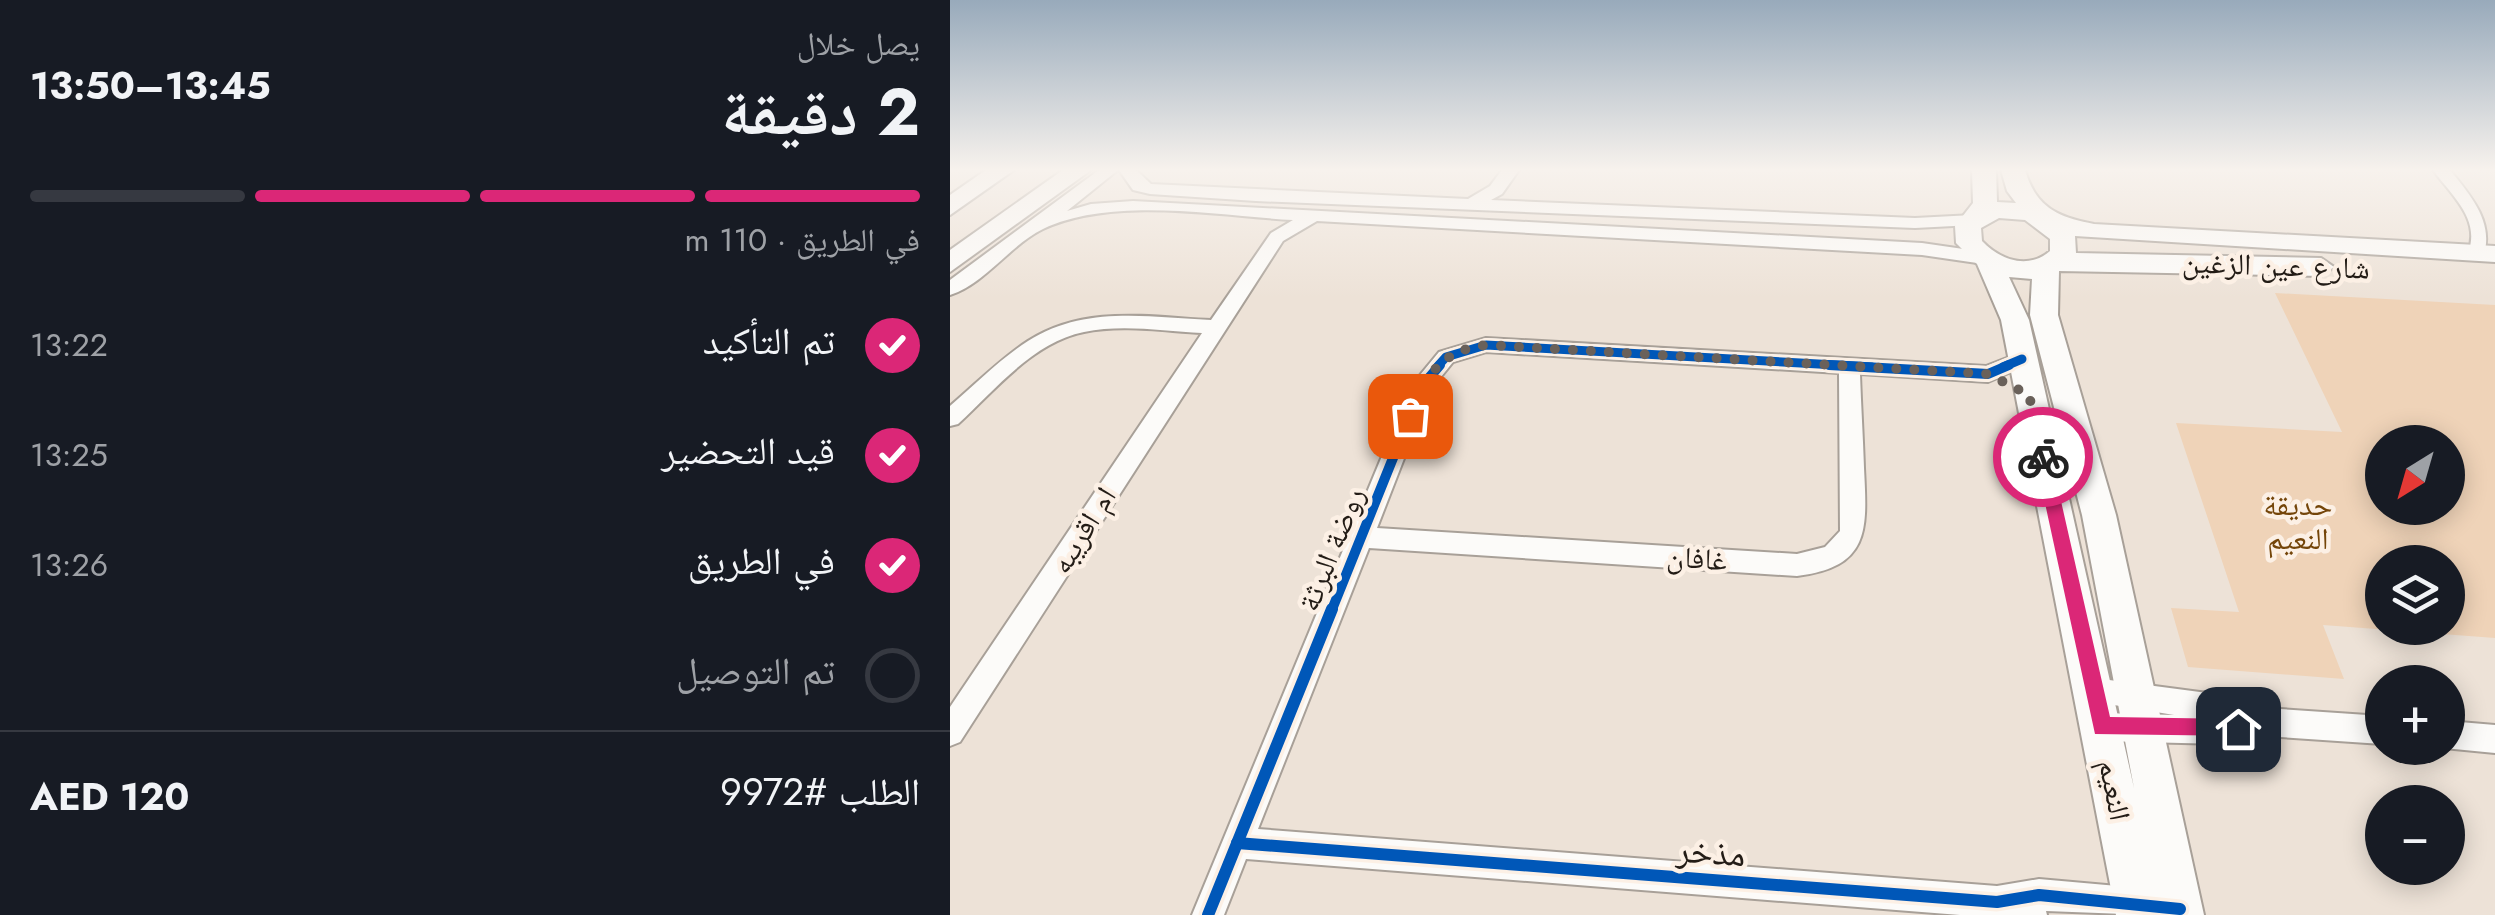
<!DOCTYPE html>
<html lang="ar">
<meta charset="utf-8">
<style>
:root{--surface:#171b24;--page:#20242c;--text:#f1f3f6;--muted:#9ea1a6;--line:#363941;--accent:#db2777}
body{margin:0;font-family:Jost,"Noto Naskh Arabic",sans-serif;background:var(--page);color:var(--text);direction:rtl;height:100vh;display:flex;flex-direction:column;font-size:38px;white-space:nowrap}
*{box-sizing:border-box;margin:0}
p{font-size:32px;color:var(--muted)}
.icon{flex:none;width:55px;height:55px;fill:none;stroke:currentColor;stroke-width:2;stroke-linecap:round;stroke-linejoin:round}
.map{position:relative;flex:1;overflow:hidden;direction:ltr}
.side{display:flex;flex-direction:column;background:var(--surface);width:950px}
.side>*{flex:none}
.needle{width:65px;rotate:217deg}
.tools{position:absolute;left:1415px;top:425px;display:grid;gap:20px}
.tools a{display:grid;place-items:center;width:100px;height:100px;border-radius:50%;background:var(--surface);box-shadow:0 5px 25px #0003;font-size:50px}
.pin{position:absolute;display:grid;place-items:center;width:85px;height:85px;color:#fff;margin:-42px;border-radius:20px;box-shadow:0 5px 15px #0006}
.courier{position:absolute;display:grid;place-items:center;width:100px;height:100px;margin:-50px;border:8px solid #db2777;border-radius:50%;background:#fff;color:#222;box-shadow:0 2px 12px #0007}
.summary em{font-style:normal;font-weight:700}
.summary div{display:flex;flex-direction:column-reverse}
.summary{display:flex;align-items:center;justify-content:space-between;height:170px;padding:0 30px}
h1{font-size:65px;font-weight:700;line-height:75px}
.bar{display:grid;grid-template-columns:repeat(4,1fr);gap:15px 10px;align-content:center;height:120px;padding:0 30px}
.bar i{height:12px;border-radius:8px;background:var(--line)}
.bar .active{background:var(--accent)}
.bar p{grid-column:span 4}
.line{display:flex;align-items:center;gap:25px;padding:0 30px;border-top:2px solid var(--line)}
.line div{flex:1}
ol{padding:0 30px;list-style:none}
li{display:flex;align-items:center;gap:30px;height:110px}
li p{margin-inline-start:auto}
li .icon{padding:10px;border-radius:50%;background:var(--accent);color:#fff;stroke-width:4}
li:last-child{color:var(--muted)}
li i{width:55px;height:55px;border:5px solid var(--line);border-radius:50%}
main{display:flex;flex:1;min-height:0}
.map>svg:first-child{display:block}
.green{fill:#efd3b8;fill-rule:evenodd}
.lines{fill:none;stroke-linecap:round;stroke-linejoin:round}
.street-casing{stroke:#a8a098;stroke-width:4}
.secondary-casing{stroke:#a8a098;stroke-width:4}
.street{fill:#fcfbf9;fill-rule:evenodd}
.secondary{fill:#fcfbf9;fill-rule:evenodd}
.cycleway-far2-casing{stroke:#fcf0e5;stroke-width:14}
.cycleway-far1-casing{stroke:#fcf0e5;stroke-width:16}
.cycleway-casing{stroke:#fcf0e5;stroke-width:19}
.cycleway-far2{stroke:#0057b8;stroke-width:9}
.cycleway-far1{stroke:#0057b8;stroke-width:10}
.cycleway{stroke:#0057b8;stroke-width:12}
.route{fill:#db2777}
.done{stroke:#6a615a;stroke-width:10;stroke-dasharray:0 18}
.labels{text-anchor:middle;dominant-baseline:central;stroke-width:9;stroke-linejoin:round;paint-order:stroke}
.street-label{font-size:30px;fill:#231c16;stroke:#fcf0e5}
.park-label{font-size:30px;fill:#744509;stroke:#fcf0e5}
.near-street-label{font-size:35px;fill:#231c16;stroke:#fcf0e5}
</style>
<main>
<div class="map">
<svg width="1545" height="915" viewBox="0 0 1545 915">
<rect width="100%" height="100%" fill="#ede2d7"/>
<!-- green -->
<path class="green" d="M1325,293L1545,305V638L1373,625L1394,679L1238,667L1221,608L1289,612L1226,423L1392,432ZM1432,442H1498V508H1432ZM1432,562H1498V628H1432Z"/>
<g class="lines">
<defs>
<g id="street">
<path d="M149,170H168L117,211L141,204L183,201L972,243L1034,252L1043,258L1034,264L972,255L367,221L333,241L10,742L0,746V707L252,333C213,331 172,324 134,332C83,342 44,391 8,424L0,426V406C26,384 50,359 78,341C134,305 198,317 261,320L321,233L343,220C268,216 163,196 93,229C60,245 35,284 0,295V280Z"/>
<polygon points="169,170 186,170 201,184 518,199 540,186 552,170 569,170 552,194 541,200 965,218 1023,215 1032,220 1023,225 965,228 306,201 200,194 183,190"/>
<path d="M1483,170H1500C1521,196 1545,223 1533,257H1521L1518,253C1531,219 1502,196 1483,170Z"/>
<path d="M536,338L1036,366L1072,352L1082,359L1079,364L1038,382L910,374C911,405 913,437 914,468C917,529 921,567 847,576L419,548L308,829L1047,886L1089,879L1190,888L1201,893L1206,904L1201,915L1096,911L1097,915H1010L296,859L274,915H242L461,386L489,352ZM536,352L889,373L890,531L875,547L847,554L427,528L481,389L503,362Z"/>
<polygon points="1144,678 1265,694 1315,708 1432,716 1432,744 1315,736 1271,744 1152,741 1142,737 1138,727 1142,717 1152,713 1224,715 1134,700 1130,691 1134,682"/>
<polygon points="1498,721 1545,725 1545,753 1494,748 1498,748"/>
</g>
<g id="secondary">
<polygon points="36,170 64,170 0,215 0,195"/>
<polygon points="113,170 141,170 0,272 0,250"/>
<path d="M1022,170H1046L1047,202L1066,203L1057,191L1051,170H1075C1086,208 1108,217 1144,224L1545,246V262L1125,236L1126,253L1371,258L1384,267L1371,276L1109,271L1108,315L1166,515L1254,915H1166L1051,320L1027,264L1006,243L1005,226L1023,203ZM1049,218L1075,220L1100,239V251C1078,270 1050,260 1032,241L1031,228ZM1059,277L1082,279L1080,315L1132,515L1184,788L1079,320Z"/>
</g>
</defs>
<!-- street casing -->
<use href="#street" class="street-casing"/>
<!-- secondary casing -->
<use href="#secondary" class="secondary-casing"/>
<!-- street -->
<use href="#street" class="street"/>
<!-- secondary -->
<use href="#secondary" class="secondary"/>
<defs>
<g id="cycleway-far2">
<polyline points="487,367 496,357 536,345 922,367"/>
<polyline points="1053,367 1072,359"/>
</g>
<g id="cycleway-far1">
<polyline points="879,365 1038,374 1059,365"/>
<polyline points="381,612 472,386 490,365"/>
</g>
<g id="cycleway">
<polyline points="287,843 1047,902 1089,895 1230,909"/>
<polyline points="258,915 382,609"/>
</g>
</defs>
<!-- cycleway-far2 casing -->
<use href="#cycleway-far2" class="cycleway-far2-casing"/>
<!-- cycleway-far1 casing -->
<use href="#cycleway-far1" class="cycleway-far1-casing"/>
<!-- cycleway casing -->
<use href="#cycleway" class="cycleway-casing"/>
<!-- cycleway-far2 -->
<use href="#cycleway-far2" class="cycleway-far2"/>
<!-- cycleway-far1 -->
<use href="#cycleway-far1" class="cycleway-far1"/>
<!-- cycleway -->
<use href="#cycleway" class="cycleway"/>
</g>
<!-- sky -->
<linearGradient id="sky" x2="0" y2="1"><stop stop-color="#98aabb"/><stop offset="0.57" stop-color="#f7f2ed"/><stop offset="1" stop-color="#f7f2ed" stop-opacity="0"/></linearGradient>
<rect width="1545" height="298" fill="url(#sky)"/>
<!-- route -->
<polygon class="route" points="1093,450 1101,457 1160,717 1288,719 1298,729 1295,736 1145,734 1085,457"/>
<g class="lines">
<!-- done -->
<path class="done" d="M460,416C476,375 490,351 536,345L1038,374L1079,395L1093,457"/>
</g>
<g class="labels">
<!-- street labels -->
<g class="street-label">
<text transform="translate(1326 265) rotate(2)">شارع عين الزغين</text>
<text transform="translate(133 530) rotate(-58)">ام اقريبه</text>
<text transform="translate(381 549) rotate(-68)">روضة البرثة</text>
<text transform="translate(747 558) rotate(4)">غافان</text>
<text transform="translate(1165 790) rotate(79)">النعيم</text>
</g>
<!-- park labels -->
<g class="park-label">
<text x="1348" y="504">حديقة<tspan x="1348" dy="34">النعيم</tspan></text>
</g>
<!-- near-street labels -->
<g class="near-street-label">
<text transform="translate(761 852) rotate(4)">مذخر</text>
</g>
</g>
</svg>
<div class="tools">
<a><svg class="needle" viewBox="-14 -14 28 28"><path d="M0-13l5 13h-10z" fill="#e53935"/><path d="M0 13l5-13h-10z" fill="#9ea1a6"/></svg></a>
<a><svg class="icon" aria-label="layers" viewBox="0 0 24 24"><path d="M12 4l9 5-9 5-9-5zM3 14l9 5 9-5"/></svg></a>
<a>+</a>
<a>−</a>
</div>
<div class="pin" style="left:460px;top:416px;background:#ea580c"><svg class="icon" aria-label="bag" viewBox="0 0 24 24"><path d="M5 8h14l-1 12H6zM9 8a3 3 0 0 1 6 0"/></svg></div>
<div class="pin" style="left:1288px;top:729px;background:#1f2937"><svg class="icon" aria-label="home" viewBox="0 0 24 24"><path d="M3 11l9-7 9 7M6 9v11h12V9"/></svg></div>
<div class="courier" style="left:1093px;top:457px"><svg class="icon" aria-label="bike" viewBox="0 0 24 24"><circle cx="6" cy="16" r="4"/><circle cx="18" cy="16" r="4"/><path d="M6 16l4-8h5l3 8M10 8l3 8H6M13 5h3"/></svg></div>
</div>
<section class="side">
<div class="summary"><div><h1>2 دقيقة</h1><p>يصل خلال</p></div><em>13:45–13:50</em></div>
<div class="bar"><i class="active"></i><i class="active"></i><i class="active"></i><i></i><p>في الطريق · 110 m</p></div>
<ol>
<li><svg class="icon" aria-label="check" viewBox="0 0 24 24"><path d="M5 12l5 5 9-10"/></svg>تم التأكيد<p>13:22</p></li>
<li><svg class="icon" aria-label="check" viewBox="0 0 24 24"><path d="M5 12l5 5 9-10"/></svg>قيد التحضير<p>13:25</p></li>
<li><svg class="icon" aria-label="check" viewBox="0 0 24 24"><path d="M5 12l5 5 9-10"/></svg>في الطريق<p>13:26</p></li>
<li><i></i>تم التوصيل</li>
</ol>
<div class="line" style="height:130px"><div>الطلب #9972</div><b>AED 120</b></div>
</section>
</main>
